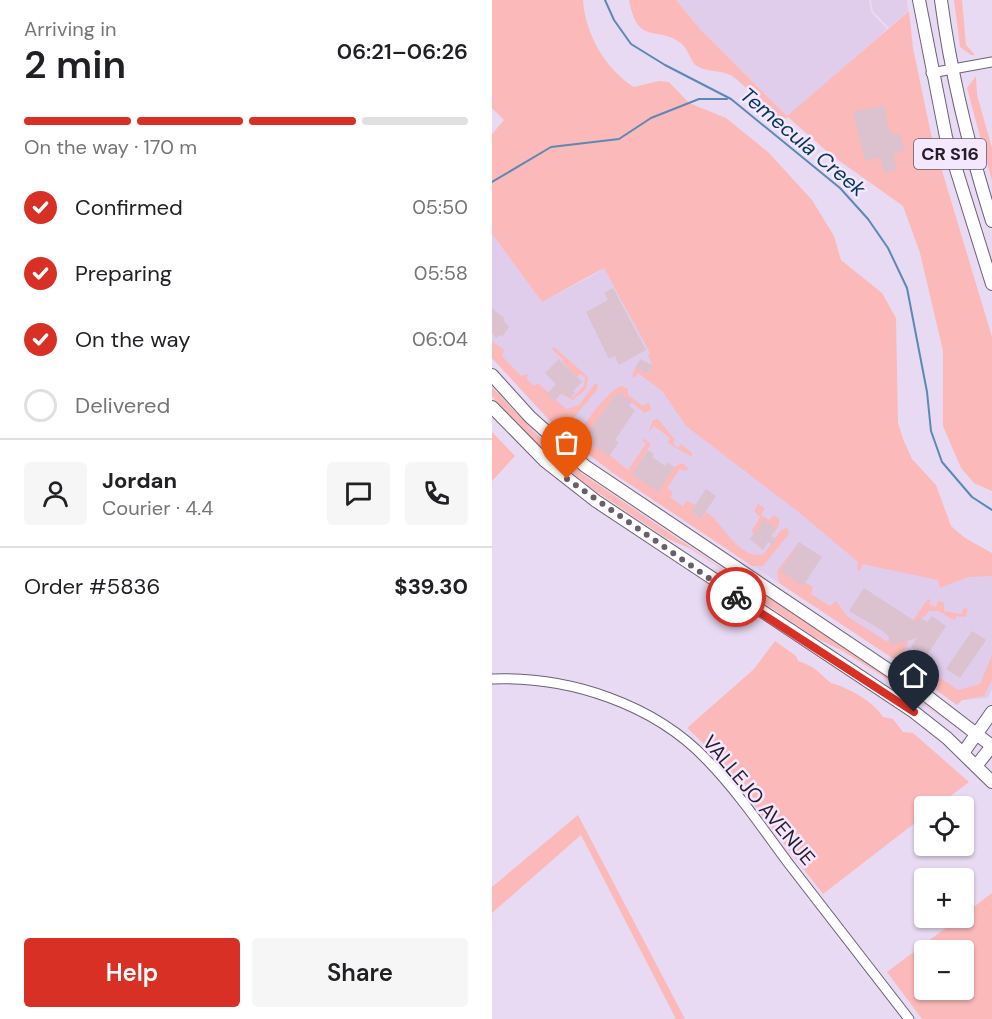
<!DOCTYPE html>
<meta charset="utf-8">
<style>
:root{--surface:#fff;--page:#f6f6f6;--text:#202124;--muted:#757577;--line:#e0e0e0;--accent:#d93025}
body{margin:0;font-family:"DM Sans",sans-serif;background:var(--page);color:var(--text);height:100vh;display:flex;flex-direction:column;font-size:22px;white-space:nowrap}
*{box-sizing:border-box;margin:0}
p{font-size:20px;color:var(--muted)}
.icon{flex:none;width:33px;height:33px;fill:none;stroke:currentColor;stroke-width:2;stroke-linecap:round;stroke-linejoin:round}
.map{position:relative;flex:1;overflow:hidden}
.details{display:flex;flex-direction:column;background:var(--surface);width:492px}
.details>*{flex:none}
.buttons{position:absolute;left:422px;top:796px;display:grid;gap:12px}
.buttons a{display:grid;place-items:center;width:60px;height:60px;border-radius:6px;background:var(--surface);box-shadow:0 2px 4px #0004;font-size:30px}
.pin{position:absolute;display:grid;place-items:center;width:51px;height:51px;color:#fff;margin:-62px -26px;border-radius:50% 50% 50% 0;rotate:-45deg;box-shadow:0 0 6px #0007}
.pin .icon{rotate:45deg}
.courier{position:absolute;display:grid;place-items:center;width:60px;height:60px;margin:-30px;border:4px solid #d93025;border-radius:50%;background:#fff;color:#222;box-shadow:0 2px 8px #0007}
.head em{font-style:normal;font-weight:600}
.head div{display:flex;flex-direction:column-reverse}
.head{display:flex;align-items:center;justify-content:space-between;height:102px;padding:0 24px}
h1{font-size:39px;font-weight:600;line-height:45px}
.bar{display:grid;grid-template-columns:repeat(4,1fr);gap:9px 6px;align-content:center;height:72px;padding:0 24px}
.bar i{height:8px;border-radius:4px;background:var(--line)}
.bar .on{background:var(--accent)}
.bar p{grid-column:span 4}
.line{display:flex;align-items:center;gap:15px;padding:0 24px;border-top:2px solid var(--line)}
.line div{flex:1}
.round{display:grid;place-items:center;flex:none;width:63px;height:63px;border-radius:6px;background:var(--page)}
ol{padding:0 24px;list-style:none}
li{display:flex;align-items:center;gap:18px;height:66px}
li p{margin-inline-start:auto}
li .icon{padding:6px;border-radius:50%;background:var(--accent);color:#fff;stroke-width:4}
li:last-child{color:var(--muted)}
li i{width:33px;height:33px;border:3px solid var(--line);border-radius:50%}
.button{display:flex;gap:12px;margin-top:auto;padding:12px 24px}
.button a{flex:1;height:69px;border-radius:6px;background:var(--accent);color:#fff;font-size:24px;font-weight:600;line-height:69px;text-align:center}
.button a+a{background:var(--page);color:var(--text)}
main{display:flex;flex:1;min-height:0}
.map>svg:first-child{display:block}
.built{fill:#e0cdec}
.green{fill:#fbbab9;fill-rule:evenodd}
.lines{fill:none;stroke-linecap:round;stroke-linejoin:round}
.stream{stroke:#5b89b3;stroke-width:2}
.building{fill:#dcc1cf}
.minor-casing{stroke:#6c6074;stroke-width:11}
.major-casing{stroke:#6c6074;stroke-width:14}
.minor{stroke:#fff;stroke-width:9}
.major{stroke:#fff;stroke-width:12}
.done{stroke:#685f6d;stroke-width:6;stroke-dasharray:0 10.8}
.route{stroke:#d93025;stroke-width:8}
.labels{text-anchor:middle;dominant-baseline:central;stroke-width:5;stroke-linejoin:round;paint-order:stroke}
.shield{fill:#f5e7ff;stroke:#625a67;stroke-width:1.5}
.shield-label{font-size:18px;font-weight:bold;fill:#231d26}
.street-label{font-size:20px;fill:#231d26;stroke:#f5e7ff}
.water-label{font-size:21px;font-style:italic;fill:#01385c;stroke:#f5e7ff}
</style>
<main>
<section class="details">
<div class="head"><div><h1>2 min</h1><p>Arriving in</p></div><em>06:21–06:26</em></div>
<div class="bar"><i class="on"></i><i class="on"></i><i class="on"></i><i></i><p>On the way · 170 m</p></div>
<ol>
<li><svg class="icon" aria-label="check" viewBox="0 0 24 24"><path d="M5 12l5 5 9-10"/></svg>Confirmed<p>05:50</p></li>
<li><svg class="icon" aria-label="check" viewBox="0 0 24 24"><path d="M5 12l5 5 9-10"/></svg>Preparing<p>05:58</p></li>
<li><svg class="icon" aria-label="check" viewBox="0 0 24 24"><path d="M5 12l5 5 9-10"/></svg>On the way<p>06:04</p></li>
<li><i></i>Delivered</li>
</ol>
<div class="line" style="height:108px"><a class="round"><svg class="icon" aria-label="person" viewBox="0 0 24 24"><circle cx="12" cy="8" r="4"/><path d="M4 21q1-7 8-7t8 7"/></svg></a><div><b>Jordan</b><p>Courier · 4.4</p></div><a class="round"><svg class="icon" aria-label="chat" viewBox="0 0 24 24"><path d="M4 5h16v11H9l-5 4z"/></svg></a><a class="round"><svg class="icon" aria-label="phone" viewBox="0 0 24 24"><path d="M5 4h4l2 5-3 2q2 4 5 5l2-3 5 2v4C11 20 4 13 5 4z"/></svg></a></div>
<div class="line" style="height:78px"><div>Order #5836</div><b>$39.30</b></div>
<div class="button"><a>Help</a><a>Share</a></div>
</section>
<div class="map">
<svg width="500" height="1019" viewBox="0 0 500 1019">
<rect width="100%" height="100%" fill="#e8daf2"/>
<!-- built -->
<g class="built">
<polygon points="184,0 377,0 379,12 395,29 296,117 209,30"/>
<polygon points="379,0 415,0 416,11 397,28 381,11"/>
<polygon points="0,234 50,302 105,273 115,264 155,333 500,555 500,689 496,698 470,700 465,705 405,661 121,473 62,426 0,358"/>
</g>
<!-- green -->
<g class="green">
<path d="M0,0H91C93,33 113,69 142,87L167,81L177,82L197,103L234,118L276,152L320,200L342,236L349,260L390,293L404,318L406,423L411,439L420,459L444,485L459,526L473,538L500,553V576L476,577L448,588L446,580L370,564L368,571L365,569L366,562L309,514L194,426L170,391L146,373L142,378L140,376L143,368L156,374L160,365L156,355L158,353L112,268L50,302L0,234V134L12,120L0,108Z"/>
<path d="M137,0H184L209,30L295,116L417,11L421,48L439,134L500,337V491L482,483L469,468L451,426V351L428,253L411,206L339,155L296,117L291,121L284,119C271,106 259,91 244,79C231,68 218,74 205,66C198,62 197,50 190,44C166,24 146,48 137,0Z"/>
<polygon points="462,0 470,0 474,45 483,55 479,55 468,47"/>
<polygon points="484,76 485,95 500,148 500,181 475,88"/>
<polygon points="0,341 12,350 10,356 29,376 36,374 35,379 42,386 46,383 74,409 87,405 103,383 106,385 105,390 73,428 66,429 0,358"/>
<polygon points="62,347 96,377 94,389 81,400 69,394 71,392 80,398 92,386 93,378 89,374 85,377 70,361 71,360 60,349"/>
<path d="M130,386L136,389V395L151,406L157,402L159,409L153,413L126,393L92,440L119,456L136,470L154,444L150,440L153,439L159,444L140,474L165,491L182,467L190,463L196,468L194,471L188,469L175,488L181,492L178,497L191,506L195,501L203,505L199,511L209,519L214,512L216,513C231,524 248,561 272,554L288,531L295,527L297,534L271,566H260L121,473L84,445C82,434 118,387 130,386Z"/>
<polygon points="0,387 51,441 92,475 256,586 199,549 174,538 99,488 46,445 7,405 0,396"/>
<polygon points="166,419 183,440 181,444 186,448 189,444 200,453 200,457 176,443 178,438 162,426 157,431 161,420"/>
<polygon points="0,432 23,456 0,481"/>
<polygon points="266,504 273,508 269,515 277,520 282,515 287,519 287,525 280,537 284,528 272,520 262,534 259,532 268,517 262,511"/>
<polygon points="307,542 313,582 321,587 319,594 338,606 344,601 356,617 394,641 409,637 436,599 439,600 437,604 444,607 446,601 452,602 452,611 469,614 472,608 476,609 473,617 465,616 462,620 446,611 437,611 431,618 428,617 414,637 417,639 412,651 415,656 466,690 488,684 500,655 500,680 492,696 470,700 465,705 405,661 287,583 285,571"/>
<polygon points="262,596 274,596 400,680 460,725 400,682 349,650 322,637"/>
<path d="M283,641L304,656L306,661C324,667 326,672 339,683C357,688 381,701 391,717L401,719L411,732L421,733L477,782L444,807H432V816L331,894L223,754L195,728L262,669Z"/>
<polygon points="86,815 193,1019 184,1019 89,835 0,913 0,887"/>
<path d="M500,893V1019H430L395,972L467,918H471V915ZM432,951H471V990H432Z"/>
</g>
<g class="lines">
<!-- stream -->
<g class="stream">
<polyline points="113,0 122,20 139,44 173,65 239,99 348,188 376,219 396,248 415,288 435,392 439,431 450,462 480,497 500,510"/>
<polyline points="0,182 59,147 127,139 159,118 207,99 235,99"/>
</g>
</g>
<!-- building -->
<g class="building">
<polygon points="392,105 396,129 399,129 400,135 407,133 412,147 411,152 401,154 405,170 392,173 388,157 373,161 361,112"/>
<polygon points="121,288 154,350 127,365 123,356 117,359 94,312 116,300 112,293"/>
<polygon points="0,308 13,319 11,320 17,327 10,337 8,335 4,338 0,333"/>
<polygon points="67,359 90,382 81,391 83,393 78,398 71,392 62,401 55,394 64,384 53,373"/>
<polygon points="148,359 160,365 156,374 143,368"/>
<polygon points="126,392 140,402 137,406 143,410 123,440 127,442 117,456 91,439"/>
<polygon points="156,450 162,454 160,457 173,466 175,462 182,467 166,492 140,474"/>
<polygon points="214,489 224,496 209,519 199,511"/>
<polygon points="272,520 284,528 279,536 285,540 281,545 276,542 271,550 258,539"/>
<polygon points="307,542 330,557 311,586 288,571"/>
<polygon points="372,588 424,622 428,617 435,622 440,616 454,626 434,657 419,647 425,638 399,645 396,636 391,631 357,611"/>
<polygon points="480,631 494,640 468,678 454,669"/>
</g>
<g class="lines">
<defs>
<g id="minor">
<polyline points="439,73 500,62"/>
<path d="M0,679C77,676 162,704 215,760C246,792 271,829 297,864C337,915 377,967 417,1019"/>
</g>
<g id="major">
<polyline points="427,0 454,137 500,284"/>
<path d="M449,0C459,76 477,148 500,221"/>
<polyline points="0,375 38,417 93,466 431,693 500,746"/>
<polyline points="0,407 53,461 104,501 422,712 455,738 500,782"/>
<polyline points="471,753 500,712"/>
<polyline points="484,766 500,746"/>
</g>
</defs>
<!-- minor casing -->
<use href="#minor" class="minor-casing"/>
<!-- major casing -->
<use href="#major" class="major-casing"/>
<!-- minor -->
<use href="#minor" class="minor"/>
<!-- major -->
<use href="#major" class="major"/>
</g>
<g class="lines">
<!-- done -->
<polyline class="done" points="75,479 244,597"/>
<!-- route -->
<polyline class="route" points="244,597 422,712"/>
</g>
<g class="labels">
<!-- shield labels -->
<rect class="shield" x="422" y="139" width="72" height="30" rx="4.5"/>
<g class="shield-label">
<text x="458" y="154">CR S16</text>
</g>
<!-- street labels -->
<g class="street-label">
<text transform="translate(267 800) rotate(50)">VALLEJO AVENUE</text>
</g>
<!-- water labels -->
<g class="water-label">
<text transform="translate(311 142) rotate(40)">Temecula Creek</text>
</g>
</g>
</svg>
<div class="buttons">
<a><svg class="icon" aria-label="locate" viewBox="0 0 24 24"><circle cx="12" cy="12" r="6"/><path d="M12 2v4M12 18v4M2 12h4M18 12h4"/></svg></a>
<a>+</a>
<a>−</a>
</div>
<div class="pin" style="left:75px;top:479px;background:#ea580c"><svg class="icon" aria-label="bag" viewBox="0 0 24 24"><path d="M5 8h14l-1 12H6zM9 8a3 3 0 0 1 6 0"/></svg></div>
<div class="pin" style="left:422px;top:712px;background:#1f2937"><svg class="icon" aria-label="home" viewBox="0 0 24 24"><path d="M3 11l9-7 9 7M6 9v11h12V9"/></svg></div>
<div class="courier" style="left:244px;top:597px"><svg class="icon" aria-label="bike" viewBox="0 0 24 24"><circle cx="6" cy="16" r="4"/><circle cx="18" cy="16" r="4"/><path d="M6 16l4-8h5l3 8M10 8l3 8H6M13 5h3"/></svg></div>
</div>
</main>
